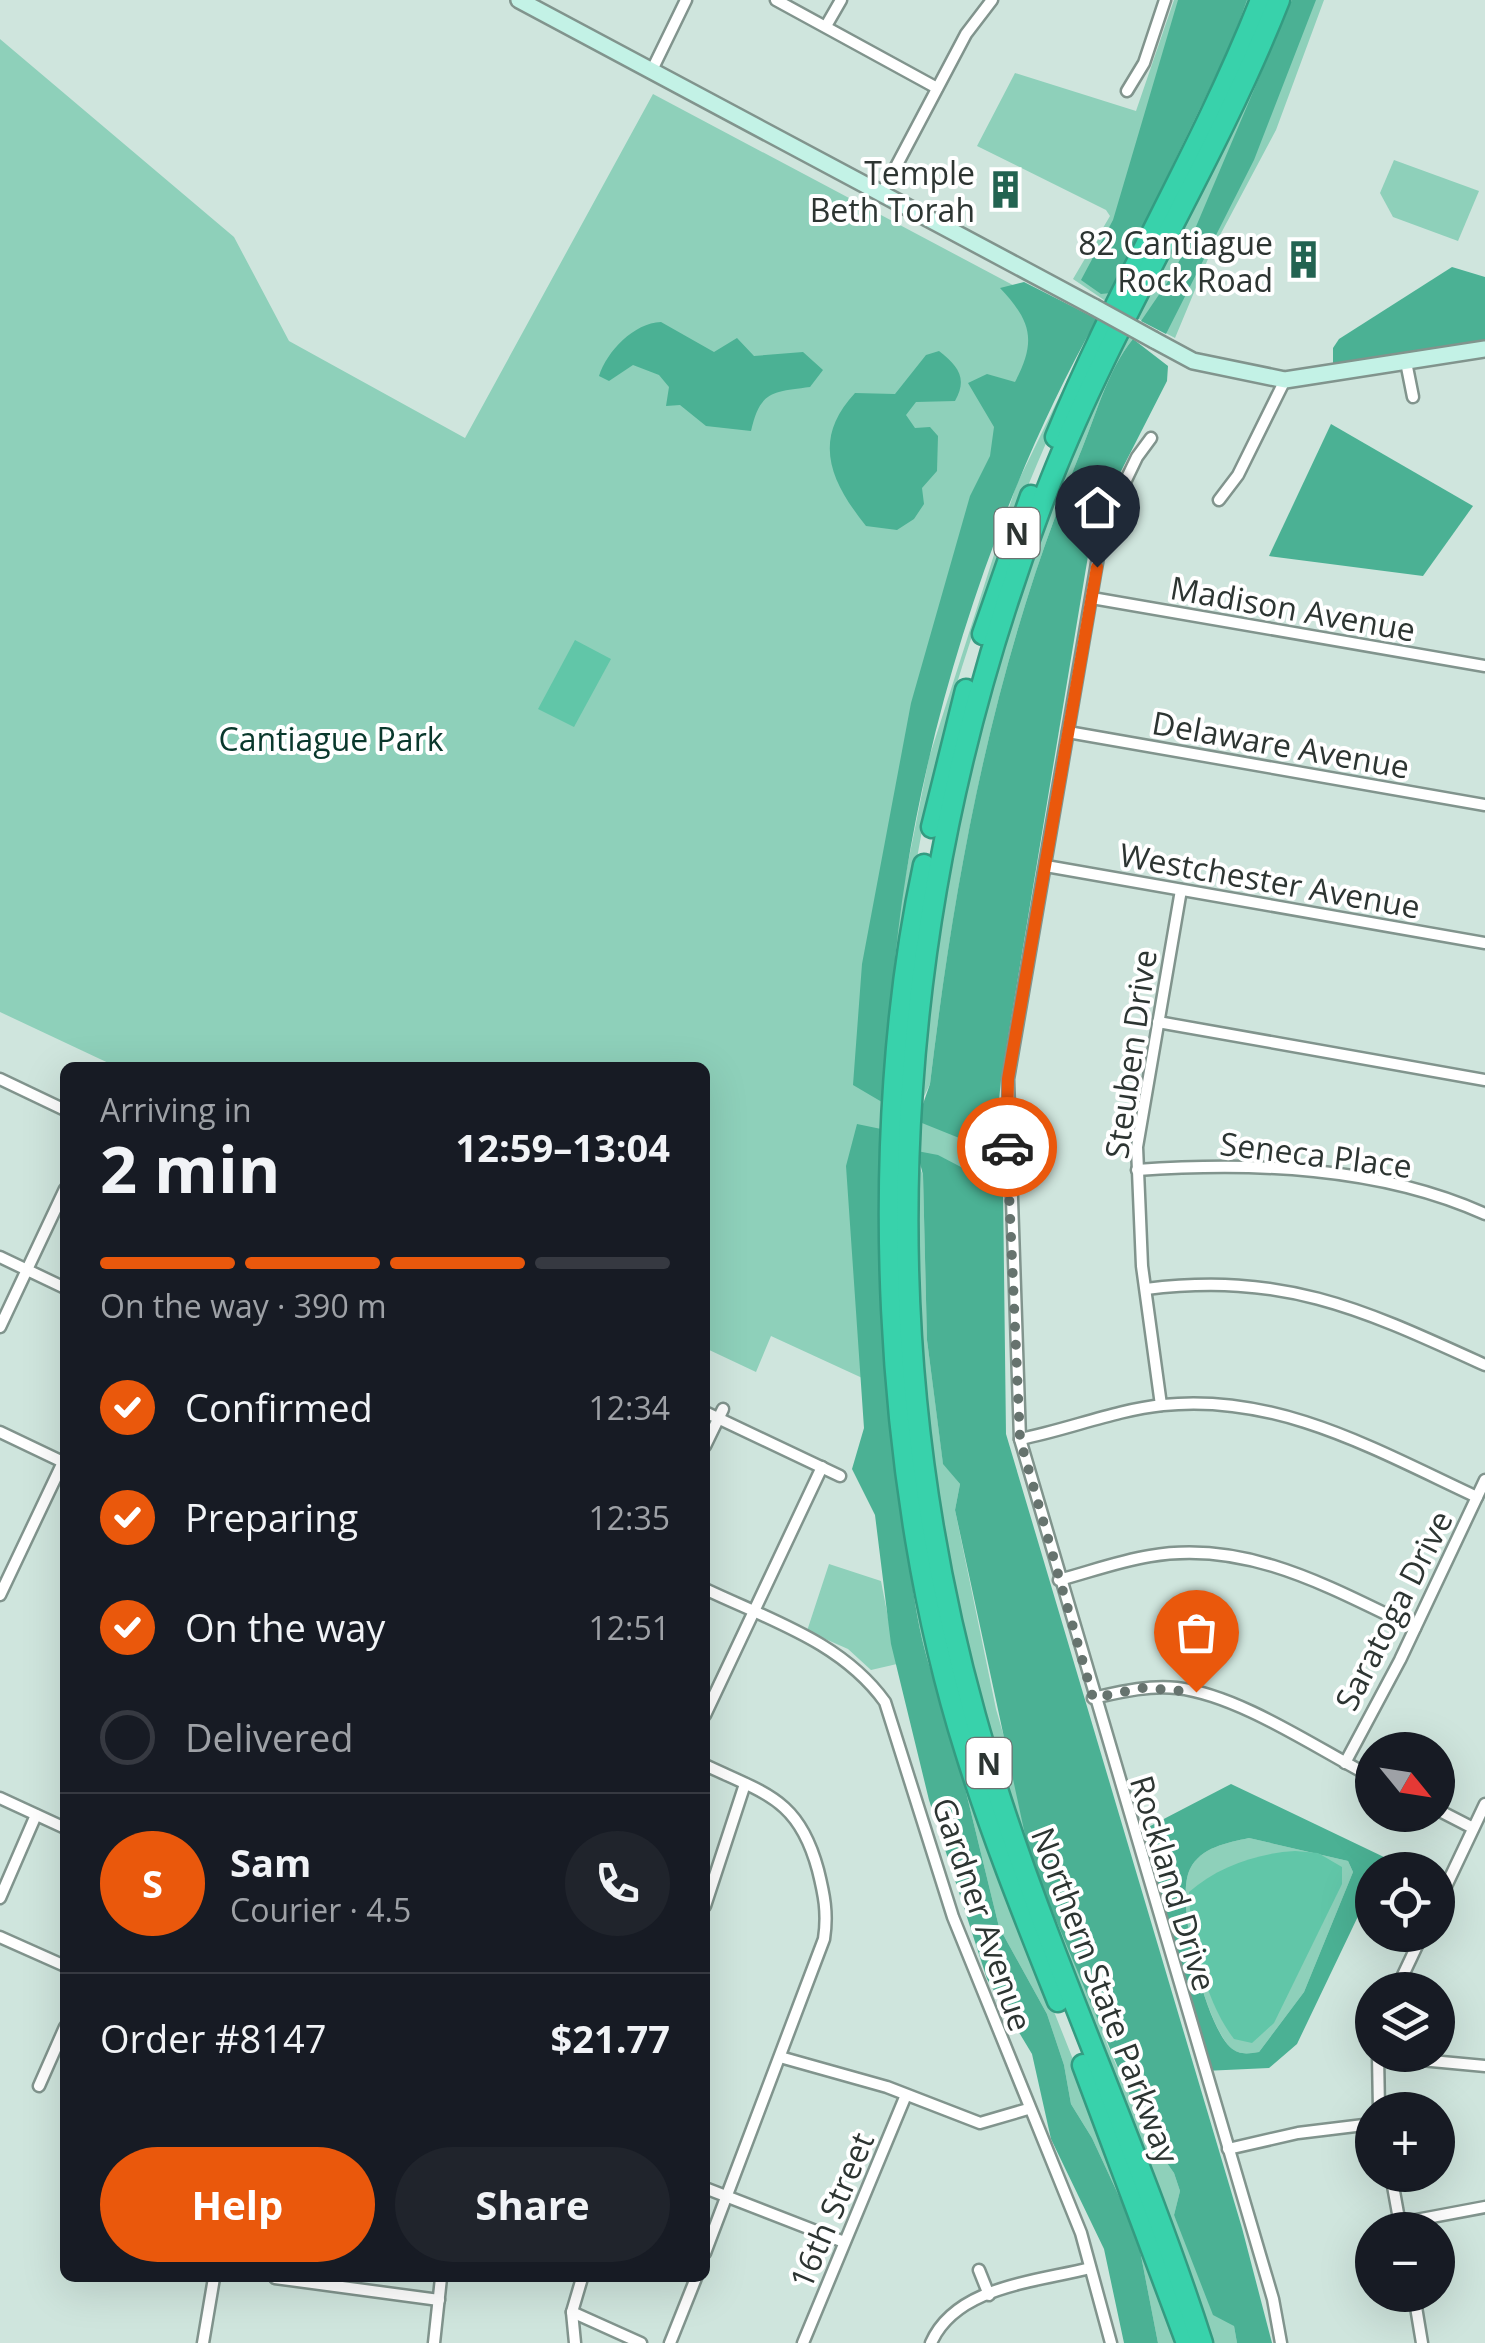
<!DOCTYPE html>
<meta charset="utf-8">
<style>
:root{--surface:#171b24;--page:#20242c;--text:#f1f3f6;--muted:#9ea1a6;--line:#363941;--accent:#ea580c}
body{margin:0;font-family:"Open Sans",sans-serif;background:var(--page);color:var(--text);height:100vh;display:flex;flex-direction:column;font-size:38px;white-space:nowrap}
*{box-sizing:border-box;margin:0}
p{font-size:32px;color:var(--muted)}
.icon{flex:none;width:55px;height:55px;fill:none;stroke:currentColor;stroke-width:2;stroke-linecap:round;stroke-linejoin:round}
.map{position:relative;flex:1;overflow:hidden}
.panel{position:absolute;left:60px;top:1062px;width:650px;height:1220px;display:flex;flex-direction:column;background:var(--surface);border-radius:15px;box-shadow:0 10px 40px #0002}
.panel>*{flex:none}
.needle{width:65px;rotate:120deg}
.fabs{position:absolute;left:1355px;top:1732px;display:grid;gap:20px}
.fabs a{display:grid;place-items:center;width:100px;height:100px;border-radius:50%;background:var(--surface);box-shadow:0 10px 40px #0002;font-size:50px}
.pin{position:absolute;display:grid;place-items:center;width:85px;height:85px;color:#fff;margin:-102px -42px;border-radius:50% 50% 50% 0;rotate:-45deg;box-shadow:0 0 10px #0007}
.pin .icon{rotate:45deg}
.courier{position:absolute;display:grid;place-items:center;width:100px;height:100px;margin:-50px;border:8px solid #ea580c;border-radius:50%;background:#fff;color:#222;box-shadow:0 2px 12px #0007}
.head em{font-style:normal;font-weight:700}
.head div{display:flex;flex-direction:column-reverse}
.head{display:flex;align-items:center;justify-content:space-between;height:170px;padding:0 40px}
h1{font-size:65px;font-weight:700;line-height:75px}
.bar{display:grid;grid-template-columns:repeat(4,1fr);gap:15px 10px;align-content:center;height:120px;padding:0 40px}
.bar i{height:12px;border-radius:8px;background:var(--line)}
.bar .selected{background:var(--accent)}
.bar p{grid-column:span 4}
.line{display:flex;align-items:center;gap:25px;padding:0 40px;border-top:2px solid var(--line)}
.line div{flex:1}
.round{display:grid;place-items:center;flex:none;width:105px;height:105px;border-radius:52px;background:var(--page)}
ol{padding:0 40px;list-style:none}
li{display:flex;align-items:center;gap:30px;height:110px}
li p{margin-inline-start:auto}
li .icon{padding:10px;border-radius:50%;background:var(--accent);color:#fff;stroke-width:4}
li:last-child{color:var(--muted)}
li i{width:55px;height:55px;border:5px solid var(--line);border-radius:50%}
.action{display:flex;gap:20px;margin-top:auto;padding:20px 40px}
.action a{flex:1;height:115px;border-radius:60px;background:var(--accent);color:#fff;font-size:40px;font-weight:700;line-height:115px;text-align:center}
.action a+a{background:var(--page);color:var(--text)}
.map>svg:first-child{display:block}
.green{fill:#8ed0ba}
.forest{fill:#4bb194;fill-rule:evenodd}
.water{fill:#61c6a8}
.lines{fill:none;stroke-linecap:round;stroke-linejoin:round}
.minor-casing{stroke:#81948d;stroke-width:15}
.secondary-casing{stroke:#81948d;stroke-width:20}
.motorway-casing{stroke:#349b81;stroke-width:25}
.minor{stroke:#fff;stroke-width:10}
.secondary{stroke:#c3f2e6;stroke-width:15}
.motorway{stroke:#38d2ab;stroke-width:20}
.secondary-bridge-casing{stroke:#81948d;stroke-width:20;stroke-linecap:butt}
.secondary-bridge{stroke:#c3f2e6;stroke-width:15}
.done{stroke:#66736e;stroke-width:10;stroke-dasharray:0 18}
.route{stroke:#ea580c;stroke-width:12}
.labels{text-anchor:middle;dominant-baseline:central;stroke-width:8;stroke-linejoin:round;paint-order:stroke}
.shield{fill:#fff;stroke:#6c7270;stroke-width:2.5}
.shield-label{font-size:30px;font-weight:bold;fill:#2d3532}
.poi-label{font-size:32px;fill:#2d3532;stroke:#fff;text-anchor:end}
.street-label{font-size:32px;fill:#2d3532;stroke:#fff}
.park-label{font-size:32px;fill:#09382c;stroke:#fff}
</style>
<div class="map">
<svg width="1485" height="2343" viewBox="0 0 1485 2343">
<rect width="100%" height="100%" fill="#cfe5dd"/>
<!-- green -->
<g class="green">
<polygon points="1174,0 1254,0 1110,304 1073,279 1110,216 1106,210 977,146 1015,73 1136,111"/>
<polygon points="1286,0 1324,0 1276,130 1210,254 1175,338 1135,317"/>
<path d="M0,39L234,237L289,341L465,438L653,94L1075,318L926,702L870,1088L929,968L958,805L1000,645L1083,423L1126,335L1133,339C1107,370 1095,419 1079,456C995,658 956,868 930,1084L917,1111L996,1148L1000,1101L1004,1187L917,1151L914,1545L1020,1926L1107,2145L1176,2343H1158L1137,2235L1092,2138L1071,2104L1064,2065L1047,2014L999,1927L945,1706C914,1641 911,1568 902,1498C886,1383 884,1265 880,1149L884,1135L868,1129L884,1388L771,1336L756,1372L705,1348V1068L117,1067L0,1012Z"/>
<polygon points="1394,160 1479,191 1458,241 1393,217 1380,193"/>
<path d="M1097,319L1101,322C1048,434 999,548 962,667C920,799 904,941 885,1078L899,908L929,758L1016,486Z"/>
<polygon points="917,1162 923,1175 927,1340 943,1463 960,1484 955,1510 996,1709 1017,1782 1107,2044 1145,2132 1174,2173 1180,2191 1174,2215 1234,2326 1237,2343 1212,2343 1021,1849 951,1595 925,1425 914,1237 919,1225"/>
<polygon points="829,1564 881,1581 897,1664 871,1670 848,1649 807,1631"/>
<path d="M1249,1838L1348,1861L1353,1872L1304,1992L1259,2052C1247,2054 1239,2055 1230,2047C1205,2022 1174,1901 1190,1869C1201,1847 1227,1843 1249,1838Z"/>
</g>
<!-- forest -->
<g class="forest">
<polygon points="1178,0 1247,0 1231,44 1111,293 1101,294 1081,280 1113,220"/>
<polygon points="1292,0 1316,0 1254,160 1166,334 1141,321 1171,277 1192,236"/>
<polygon points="1452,267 1485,277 1485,351 1333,374 1333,348 1339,339"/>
<path d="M1024,282L1097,319C989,511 910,765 893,984C890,1024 885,1065 887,1105L853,1085L862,964L911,703L970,496L990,456L994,427L968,383L987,374L1015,382C1037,340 1031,321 1000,288Z"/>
<path d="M661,322L714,352L737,338L754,356L803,352L823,370L810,387C772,392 760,391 751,431L706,426L680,405L666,406L669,387L659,375L633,365L609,381L599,376C607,351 634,323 661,322Z"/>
<path d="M1133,339L1168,366L1167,381L1093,526L1001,1080L994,1152L917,1121L930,1084C956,867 995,658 1079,456C1095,419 1107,370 1133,339Z"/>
<path d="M939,351C958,366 968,378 955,401L916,402L906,415L915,428L930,427L938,436L937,471L922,488L924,504L914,519L897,530L866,526C831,482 811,440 855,393L895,394L926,355Z"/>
<polygon points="1331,424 1473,506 1423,576 1269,556"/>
<path d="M857,1124L886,1130L880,1149C884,1265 886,1383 902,1498C911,1568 914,1641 945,1706L999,1927L1047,2014L1064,2065L1071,2104L1092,2138L1137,2235L1158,2343H1124L1104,2249L1051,2139L1032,2054L987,1979L929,1800L891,1644L875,1515L852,1469L864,1428L846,1166Z"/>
<polygon points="917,1151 938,1155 1003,1189 1006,1434 1242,2228 1272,2343 1237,2343 1234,2326 1213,2315 1174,2215 1180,2191 1174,2173 1145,2132 1030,1858 955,1510 960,1484 943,1464 927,1340 923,1175"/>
<path d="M1231,1784L1386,1858L1380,1870H1372V1887L1297,2044L1269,2068L1204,2071L1133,1835ZM1249,1838L1348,1861L1353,1872L1304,1992L1259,2052C1247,2054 1239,2055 1230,2047C1205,2023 1174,1901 1190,1869C1201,1847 1227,1843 1249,1838Z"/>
</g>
<!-- water -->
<g class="water">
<polygon points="575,640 611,659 574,727 538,709"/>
<path d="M1295,1851L1318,1853L1342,1867V1884L1274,2023L1252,2043L1234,2039C1206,2003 1190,1938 1189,1892C1217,1867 1258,1853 1295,1851Z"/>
</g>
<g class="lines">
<defs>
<g id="minor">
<polyline points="776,0 937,88"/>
<polyline points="826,26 841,0"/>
<polyline points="652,70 686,0"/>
<polyline points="1127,91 1144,63 1165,0"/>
<polyline points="882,193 966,34 992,0"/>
<polyline points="1406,362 1413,397"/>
<polyline points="1151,438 1137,457 1103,528 1008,1079 1020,1439 1273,2299 1281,2343"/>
<polyline points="1219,500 1238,475 1285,380"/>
<polyline points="1092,598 1485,666"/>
<polyline points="1068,732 1485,805"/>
<polyline points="1046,866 1485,943"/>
<polyline points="1158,1022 1485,1080"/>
<polyline points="0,1079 65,1110"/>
<path d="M1137,1170C1251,1162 1379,1166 1485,1214"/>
<polyline points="0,1257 65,1288"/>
<path d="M1146,1289C1285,1272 1362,1309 1485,1365"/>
<polyline points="0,1327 65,1189"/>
<polyline points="1161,1405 1142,1266 1137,1147 1181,890"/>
<polyline points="705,1412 840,1476"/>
<polyline points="0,1432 65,1463"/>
<path d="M1020,1439C1067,1430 1115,1410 1163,1405C1278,1393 1376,1450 1477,1497"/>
<polyline points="705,1446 723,1409"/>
<path d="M1059,1580C1089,1572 1119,1561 1150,1556C1247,1539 1331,1588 1415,1628"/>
<path d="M705,1589C770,1620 842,1642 885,1702L953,1917L1081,2233L1111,2343"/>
<polyline points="0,1595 65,1458"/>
<path d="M1093,1698C1120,1692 1148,1685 1177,1688C1239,1695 1316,1748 1372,1777"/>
<polyline points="705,1715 822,1467"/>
<polyline points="1345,1763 1400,1660 1485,1480"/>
<path d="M705,1765C766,1794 799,1799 818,1870C824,1894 828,1913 824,1939L705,2253"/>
<polyline points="0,1798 65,1828"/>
<polyline points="1438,1810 1473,1828"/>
<polyline points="0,1898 36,1815"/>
<polyline points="1438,1903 1485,1804"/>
<polyline points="705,1906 745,1784"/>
<polyline points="0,1937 65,1966"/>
<polyline points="1396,1990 1422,1935"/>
<polyline points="1378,2055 1379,2110"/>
<polyline points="1378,2056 1485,2066"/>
<polyline points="780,2057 887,2087 980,2123 1028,2109"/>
<polyline points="39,2086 65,2027"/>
<polyline points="1228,2149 1298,2133 1372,2124"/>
<polyline points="1391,2175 1401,2230"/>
<polyline points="705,2188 844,2242"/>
<polyline points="1400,2223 1485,2207"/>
<polyline points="979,2270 989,2295"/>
<polyline points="275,2278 439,2300"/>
<polyline points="1414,2295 1422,2343"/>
<polyline points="572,2312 641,2343"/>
<polyline points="203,2343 214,2278"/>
<polyline points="434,2343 441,2278"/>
<polyline points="575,2343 572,2312 582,2278"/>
<polyline points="670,2343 696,2278"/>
<polyline points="803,2343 906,2095"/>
<path d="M931,2343C956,2286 1036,2282 1090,2268"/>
</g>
<g id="secondary">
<polyline points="519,0 1094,307"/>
<polyline points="1154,340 1193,361 1285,380 1485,349"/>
</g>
<g id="motorway">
<path d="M1056,437C1117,288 1202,150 1261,0"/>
<polyline points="983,634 1031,496"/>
<polyline points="932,827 966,690"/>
<path d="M924,865C866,1134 883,1489 966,1752C992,1836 1025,1918 1058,2001"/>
<polyline points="1083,2065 1187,2343"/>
<path d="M1202,2343C1134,2131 1035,1931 975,1716C860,1304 896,875 1051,480C1116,315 1214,165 1279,0"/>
</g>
</defs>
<!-- minor casing -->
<use href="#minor" class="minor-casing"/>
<!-- secondary casing -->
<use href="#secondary" class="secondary-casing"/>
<!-- motorway casing -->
<use href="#motorway" class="motorway-casing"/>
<!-- minor -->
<use href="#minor" class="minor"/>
<!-- secondary -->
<use href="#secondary" class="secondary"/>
<!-- motorway -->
<use href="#motorway" class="motorway"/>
<defs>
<polyline id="secondary-bridge" points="1094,307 1154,340"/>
</defs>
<!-- secondary-bridge casing -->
<use href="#secondary-bridge" class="secondary-bridge-casing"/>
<!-- secondary-bridge -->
<use href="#secondary-bridge" class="secondary-bridge"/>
</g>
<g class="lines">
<!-- done -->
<polyline class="done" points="1007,1147 1020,1439 1093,1698 1143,1688 1196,1692"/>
<!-- route -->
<polyline class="route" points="1007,1147 1008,1079 1097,567"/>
</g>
<!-- icons -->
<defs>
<symbol id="building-bare" viewBox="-9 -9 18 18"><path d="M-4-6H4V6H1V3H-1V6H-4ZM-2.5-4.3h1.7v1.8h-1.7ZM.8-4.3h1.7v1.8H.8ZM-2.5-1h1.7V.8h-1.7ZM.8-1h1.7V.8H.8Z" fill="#236351" stroke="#fff" stroke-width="2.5" paint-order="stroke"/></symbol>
</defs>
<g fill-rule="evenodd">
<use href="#building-bare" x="978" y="162" width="55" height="55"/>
<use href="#building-bare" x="1276" y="232" width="55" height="55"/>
</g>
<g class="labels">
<!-- shield labels -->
<g class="shield">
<rect x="994.5" y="508" width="45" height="50" rx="8"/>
<rect x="966.5" y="1738" width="45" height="50" rx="8"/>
</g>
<g class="shield-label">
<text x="1017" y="533">N</text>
<text x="989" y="1763">N</text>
</g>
<!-- poi labels -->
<g class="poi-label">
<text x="975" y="172">Temple<tspan x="975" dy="37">Beth Torah</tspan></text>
<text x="1273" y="242">82 Cantiague<tspan x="1273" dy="37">Rock Road</tspan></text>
</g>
<!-- street labels -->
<g class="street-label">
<text transform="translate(1293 608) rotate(10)">Madison Avenue</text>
<text transform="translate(1281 744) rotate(10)">Delaware Avenue</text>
<text transform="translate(1270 880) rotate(10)">Westchester Avenue</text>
<text transform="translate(1130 1054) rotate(-82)">Steuben Drive</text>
<text transform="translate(1316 1154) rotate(7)">Seneca Place</text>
<text transform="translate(1393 1610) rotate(-63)">Saratoga Drive</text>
<text transform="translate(1174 1883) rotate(73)">Rockland Drive</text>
<text transform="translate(983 1914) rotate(71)">Gardner Avenue</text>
<text transform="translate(1106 1995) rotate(69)">Northern State Parkway</text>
<text transform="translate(831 2210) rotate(-67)">16th Street</text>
</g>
<!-- park labels -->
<g class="park-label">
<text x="331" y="738">Cantiague Park</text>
</g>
</g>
</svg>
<div class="fabs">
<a><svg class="needle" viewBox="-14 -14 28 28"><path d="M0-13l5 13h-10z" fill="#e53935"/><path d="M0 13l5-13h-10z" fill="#9ea1a6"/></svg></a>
<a><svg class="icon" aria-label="locate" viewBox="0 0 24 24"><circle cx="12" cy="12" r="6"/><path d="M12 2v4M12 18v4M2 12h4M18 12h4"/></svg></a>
<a><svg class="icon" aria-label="layers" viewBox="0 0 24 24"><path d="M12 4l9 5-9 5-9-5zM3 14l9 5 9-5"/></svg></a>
<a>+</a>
<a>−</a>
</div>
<div class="pin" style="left:1196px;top:1692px;background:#ea580c"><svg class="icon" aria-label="bag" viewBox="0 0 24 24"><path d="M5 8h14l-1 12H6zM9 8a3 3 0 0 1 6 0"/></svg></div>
<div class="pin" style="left:1097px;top:567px;background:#1f2937"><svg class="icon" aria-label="home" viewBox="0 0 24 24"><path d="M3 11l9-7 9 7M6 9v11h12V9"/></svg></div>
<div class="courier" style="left:1007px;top:1147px"><svg class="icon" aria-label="car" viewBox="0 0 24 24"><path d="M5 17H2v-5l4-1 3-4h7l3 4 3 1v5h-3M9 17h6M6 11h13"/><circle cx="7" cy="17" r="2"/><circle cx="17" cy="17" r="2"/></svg></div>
<section class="panel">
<div class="head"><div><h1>2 min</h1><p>Arriving in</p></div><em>12:59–13:04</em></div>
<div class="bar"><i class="selected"></i><i class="selected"></i><i class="selected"></i><i></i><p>On the way · 390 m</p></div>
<ol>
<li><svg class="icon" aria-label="check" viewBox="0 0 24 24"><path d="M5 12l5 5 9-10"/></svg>Confirmed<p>12:34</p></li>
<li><svg class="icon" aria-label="check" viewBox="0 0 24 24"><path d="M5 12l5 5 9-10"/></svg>Preparing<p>12:35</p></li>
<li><svg class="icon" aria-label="check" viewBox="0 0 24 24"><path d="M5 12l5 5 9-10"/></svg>On the way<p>12:51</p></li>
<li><i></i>Delivered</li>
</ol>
<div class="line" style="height:180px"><b class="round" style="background:var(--accent);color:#fff">S</b><div><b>Sam</b><p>Courier · 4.5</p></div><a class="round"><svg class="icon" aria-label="phone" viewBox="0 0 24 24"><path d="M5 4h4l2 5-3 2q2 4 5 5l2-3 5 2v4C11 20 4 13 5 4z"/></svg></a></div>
<div class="line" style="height:130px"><div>Order #8147</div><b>$21.77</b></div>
<div class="action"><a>Help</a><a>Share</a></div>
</section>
</div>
